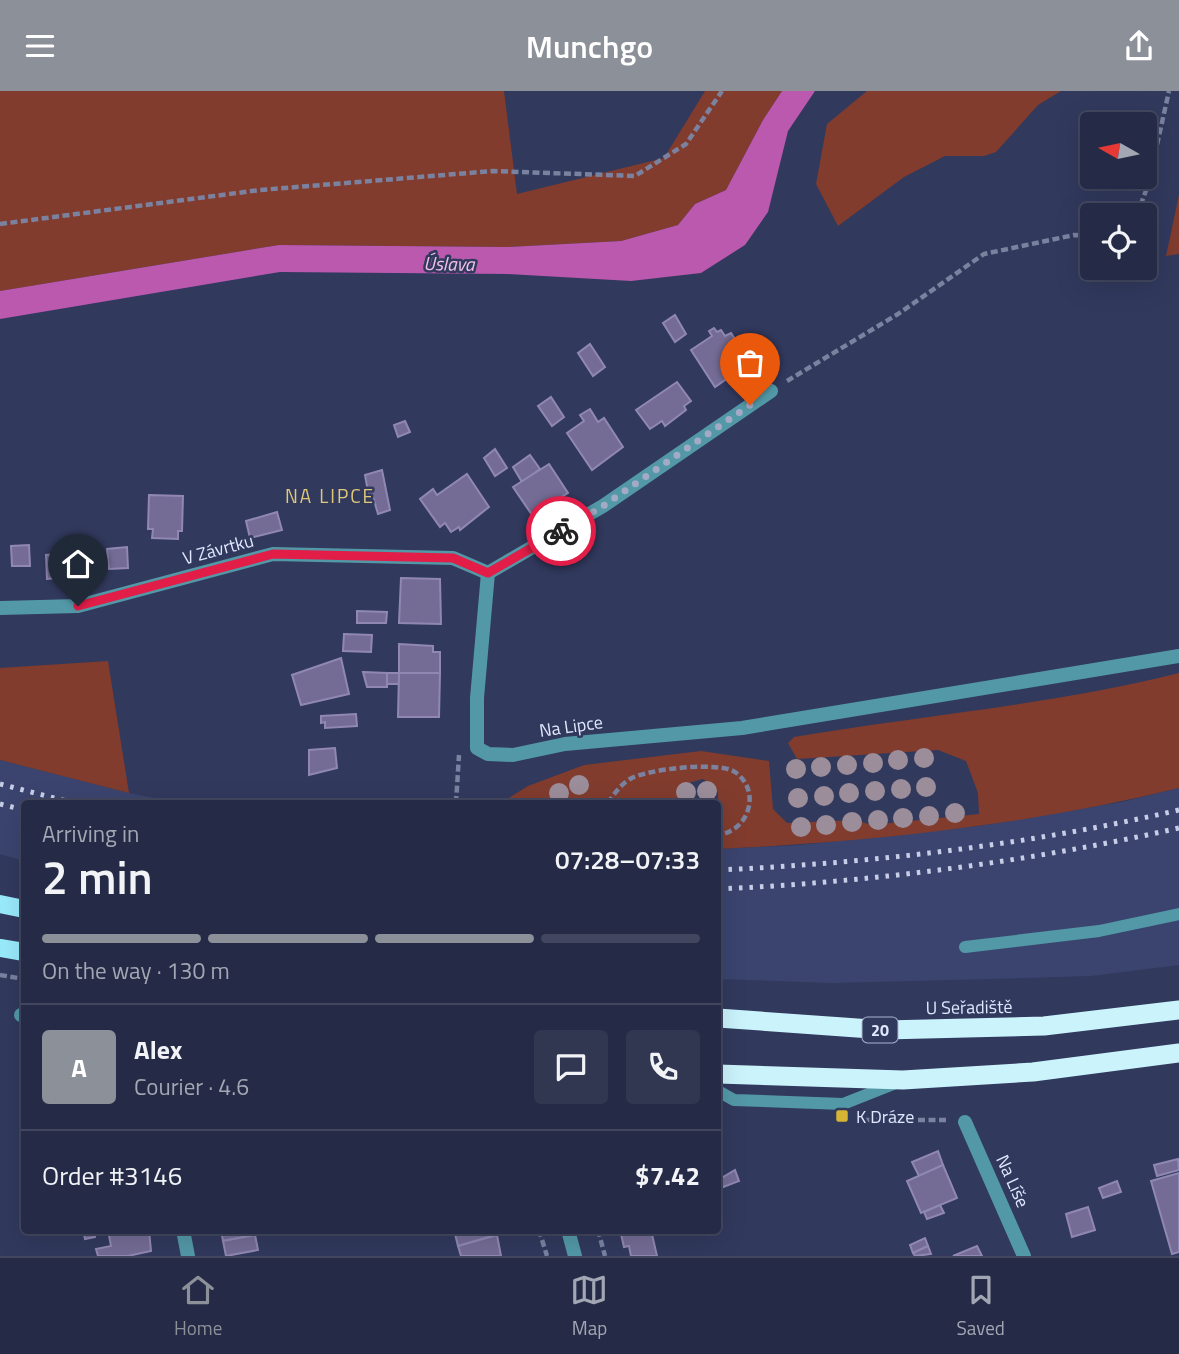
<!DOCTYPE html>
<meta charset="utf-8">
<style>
:root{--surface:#252b46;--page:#313751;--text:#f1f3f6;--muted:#a3a7b3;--line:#42475f;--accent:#8c9099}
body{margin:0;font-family:"Titillium Web",sans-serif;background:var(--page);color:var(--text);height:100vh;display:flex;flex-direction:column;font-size:26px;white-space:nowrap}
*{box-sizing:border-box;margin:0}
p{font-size:23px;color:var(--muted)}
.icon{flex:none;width:38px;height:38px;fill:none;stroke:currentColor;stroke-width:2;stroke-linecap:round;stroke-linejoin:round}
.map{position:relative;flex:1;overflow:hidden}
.details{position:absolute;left:21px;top:709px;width:700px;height:434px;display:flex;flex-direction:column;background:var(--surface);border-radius:7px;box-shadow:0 7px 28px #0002,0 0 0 2px var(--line)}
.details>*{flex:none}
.needle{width:46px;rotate:279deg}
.buttons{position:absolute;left:1080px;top:21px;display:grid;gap:14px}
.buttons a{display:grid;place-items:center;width:77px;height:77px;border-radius:7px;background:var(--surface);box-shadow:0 7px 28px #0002,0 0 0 2px var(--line);font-size:35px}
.pin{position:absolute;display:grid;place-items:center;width:60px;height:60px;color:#fff;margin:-72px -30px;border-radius:50% 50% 50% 0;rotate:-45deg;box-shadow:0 0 7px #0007}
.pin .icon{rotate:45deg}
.courier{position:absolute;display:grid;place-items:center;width:70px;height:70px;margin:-35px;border:5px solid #e11d48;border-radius:50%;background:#fff;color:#222;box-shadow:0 2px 9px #0007}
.overview em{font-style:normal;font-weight:600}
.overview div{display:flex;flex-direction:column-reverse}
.overview{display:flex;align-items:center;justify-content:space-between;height:119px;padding:0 21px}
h1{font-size:46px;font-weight:600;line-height:52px}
.bar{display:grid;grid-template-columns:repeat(4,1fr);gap:10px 7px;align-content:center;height:84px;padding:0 21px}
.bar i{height:9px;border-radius:5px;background:var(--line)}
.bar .active{background:var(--accent)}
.bar p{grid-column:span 4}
.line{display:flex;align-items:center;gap:18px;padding:0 21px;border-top:2px solid var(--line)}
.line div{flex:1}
.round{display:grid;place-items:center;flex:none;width:74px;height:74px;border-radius:7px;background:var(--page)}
header{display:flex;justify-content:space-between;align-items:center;height:91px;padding:0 21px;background:var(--accent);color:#fff;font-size:32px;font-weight:600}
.dock{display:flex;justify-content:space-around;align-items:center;height:98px;border-top:2px solid var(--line);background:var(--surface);font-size:19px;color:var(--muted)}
.dock a{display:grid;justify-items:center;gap:4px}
.dock .active{color:var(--accent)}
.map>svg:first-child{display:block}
.built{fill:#3a446e}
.green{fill:#813c2e}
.water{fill:#bb59ae}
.building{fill:#746c95;stroke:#9088b3;stroke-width:2}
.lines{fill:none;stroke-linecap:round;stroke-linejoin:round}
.path{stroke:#7b82a0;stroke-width:4.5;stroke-dasharray:7 3.5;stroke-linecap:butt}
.service{stroke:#5398a7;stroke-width:12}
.minor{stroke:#5398a7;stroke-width:14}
.tertiary{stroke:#5398a7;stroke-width:14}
.primary{stroke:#99ebfc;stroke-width:18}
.trunk{stroke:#caf3fc;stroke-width:19}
.rail{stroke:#c8cee7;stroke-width:5;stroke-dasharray:3.5 7;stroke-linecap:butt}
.tree{fill:#9b8d99}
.done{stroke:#a3aac6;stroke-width:7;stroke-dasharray:0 12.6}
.route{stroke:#e11d48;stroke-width:9}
.poi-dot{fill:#d7b434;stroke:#31395d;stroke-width:2.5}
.labels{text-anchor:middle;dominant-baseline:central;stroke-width:5;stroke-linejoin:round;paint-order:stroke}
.shield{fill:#31395d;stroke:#acb3ce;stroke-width:2}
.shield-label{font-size:16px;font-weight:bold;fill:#e1e7fe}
.street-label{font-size:18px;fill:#e1e7fe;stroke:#31395d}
.poi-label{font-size:18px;fill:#e1e7fe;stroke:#31395d;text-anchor:start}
.water-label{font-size:19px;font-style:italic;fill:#f2c0e8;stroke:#31395d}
.neighbourhood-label{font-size:19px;letter-spacing:2px;fill:#e0c87b;stroke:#31395d}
</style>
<header><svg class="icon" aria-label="menu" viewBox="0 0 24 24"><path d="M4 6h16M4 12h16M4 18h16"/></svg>Munchgo<svg class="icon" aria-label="share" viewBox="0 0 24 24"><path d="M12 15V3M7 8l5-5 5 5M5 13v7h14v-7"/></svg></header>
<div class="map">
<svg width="1179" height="1165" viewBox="0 0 1179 1165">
<rect width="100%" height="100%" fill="#31395d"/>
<!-- built -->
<g class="built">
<polygon points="0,669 129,702 180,712 24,712 24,770 0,763"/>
<polygon points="1179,697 1179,874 1091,885 991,888 832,892 718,888 718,758 801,754 979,735 1122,711"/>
</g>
<!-- green -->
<g class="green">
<polygon points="0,0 504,0 517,103 664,67 705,0 782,0 763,29 726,99 695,113 678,134 621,150 507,156 279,154 0,200"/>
<polygon points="867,0 1061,0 1038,14 996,61 984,65 945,65 904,86 838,135 816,93 827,33"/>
<polygon points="1179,104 1179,163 1166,165"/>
<polygon points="108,570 129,702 0,669 0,577"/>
<path d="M1179,582V697C1028,734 872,751 718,758V702L715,696L703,688L684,693L677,712H501L528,695L584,674L701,660L769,670L773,718L787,732L856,729L871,734L979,723L978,702L966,670L938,659L797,668L788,652L794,646C922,624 1052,614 1179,582Z"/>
</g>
<!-- water -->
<polygon class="water" points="782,0 815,0 788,40 768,121 745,154 701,182 631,190 507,183 280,181 0,228 0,200 279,154 507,156 621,150 678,134 695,113 726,99 763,29"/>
<!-- building -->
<g class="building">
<polygon points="675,224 686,243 675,251 663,232"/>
<polygon points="714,237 717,241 721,239 725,245 731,242 746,265 741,268 745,275 715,296 691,259 712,245 709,240"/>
<polygon points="590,253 605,276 593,285 578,262"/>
<polygon points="677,291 691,310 684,315 686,319 665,335 662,330 650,338 636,319"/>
<polygon points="551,306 564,326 552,335 538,315"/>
<polygon points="590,318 598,331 604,327 623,356 592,379 567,342 584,330 580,324"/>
<polygon points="405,330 410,341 398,346 394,334"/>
<polygon points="495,358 507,377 495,385 484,367"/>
<polygon points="530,364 540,378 522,391 513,376"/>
<polygon points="549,373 568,402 532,424 513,396"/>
<polygon points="382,379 390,419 378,423 373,406 369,407 365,384"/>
<polygon points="467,383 489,416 460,439 459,436 451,441 445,432 440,436 420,408 433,398 437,404"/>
<polygon points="149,404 183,405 182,440 178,440 178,448 152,447 153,438 148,438"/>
<polygon points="277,421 282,439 250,447 246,430"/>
<polygon points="29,454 30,475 12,475 11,455"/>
<polygon points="127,456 128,477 109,478 107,458"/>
<polygon points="70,462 72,486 47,488 46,464"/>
<polygon points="401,487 440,488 441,533 399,532"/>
<polygon points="357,520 387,521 386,532 357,532"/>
<polygon points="344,543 372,544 371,561 343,560"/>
<polygon points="399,553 433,555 433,561 440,561 440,582 399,582"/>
<polygon points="341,567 349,603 301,614 292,584"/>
<polygon points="363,581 387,582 387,596 367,596"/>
<rect x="387" y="582" width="12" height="11"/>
<polygon points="399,582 440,582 439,626 398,626"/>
<polygon points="356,623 357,635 325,637 325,631 321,632 321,625"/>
<polygon points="335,657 337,677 309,684 309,659"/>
<polygon points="938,1060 943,1074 919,1085 912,1071"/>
<polygon points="1178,1068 1179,1079 1157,1085 1154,1074"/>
<polygon points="943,1074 957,1107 921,1122 907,1090"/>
<polygon points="735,1079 739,1090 718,1098 718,1089"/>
<polygon points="1179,1082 1179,1161 1172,1163 1151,1090"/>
<polygon points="1117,1090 1121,1101 1103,1107 1099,1097"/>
<polygon points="940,1114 944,1122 927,1128 924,1121"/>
<polygon points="1088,1116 1095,1139 1072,1146 1066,1123"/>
<polygon points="83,1139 93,1139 95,1146 85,1148"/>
<polygon points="108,1139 149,1139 151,1160 128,1165 98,1165 96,1158 111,1155"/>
<polygon points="221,1139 254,1139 255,1144 223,1150"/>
<polygon points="454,1139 494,1139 496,1144 458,1155"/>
<polygon points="620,1139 651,1139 657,1165 631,1165 629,1155 624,1156"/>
<polygon points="255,1144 258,1159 226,1165 223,1150"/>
<polygon points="497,1144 501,1165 461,1165 458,1155"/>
<polygon points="925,1147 928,1155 913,1162 910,1154"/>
<polygon points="928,1155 931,1163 915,1165 913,1162"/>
<polygon points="977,1155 982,1165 953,1165"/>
</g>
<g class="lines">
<!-- path -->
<g class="path">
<polyline points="1137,124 1148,94 1169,0"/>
<polyline points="0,133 260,99 493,80 635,85 686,53 722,0"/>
<polyline points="787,290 898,223 984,163 1074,144 1092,145"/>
<polyline points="456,712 459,664"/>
<path d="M608,712C614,703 620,694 630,688C647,678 719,670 735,681C762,700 749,740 718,744"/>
<polyline points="0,884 24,888"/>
<polyline points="855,1029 947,1029"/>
<polyline points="539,1139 547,1165"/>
<polyline points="598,1139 605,1165"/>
</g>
<!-- service -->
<g class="service">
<polyline points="965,856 1099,840 1179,823"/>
<polyline points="718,1000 734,1009 843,1013 896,992"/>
</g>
<!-- minor -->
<g class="minor">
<polyline points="771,300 603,415 488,482 477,607 477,657 488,663 513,664 565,653 742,637 1179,565"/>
<polyline points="0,517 78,515 273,463 453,467 488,482"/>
<polyline points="21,924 24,924"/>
<polyline points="965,1031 1024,1165"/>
<polyline points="183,1139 188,1165"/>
</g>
<!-- tertiary -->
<polyline class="tertiary" points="568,1139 575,1165"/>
<!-- primary -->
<g class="primary">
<polyline points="0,813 24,818"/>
<polyline points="0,857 24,861"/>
</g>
<!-- trunk -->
<g class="trunk">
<polyline points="718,927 885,939 1044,935 1179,919"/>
<polyline points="718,983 903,989 1033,981 1179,962"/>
</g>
<!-- rail -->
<g class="rail">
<polyline points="0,693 74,712"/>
<polyline points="0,713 24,719"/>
<path d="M718,779C873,772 1027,754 1179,719"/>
<path d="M718,798C873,791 1027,771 1179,737"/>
</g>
</g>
<!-- trees -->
<g class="tree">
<circle cx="924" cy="667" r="10"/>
<circle cx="898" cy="669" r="10"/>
<circle cx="873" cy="672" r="10"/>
<circle cx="847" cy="674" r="10"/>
<circle cx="821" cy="676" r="10"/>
<circle cx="796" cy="678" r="10"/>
<circle cx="579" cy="694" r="10"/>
<circle cx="926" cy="696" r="10"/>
<circle cx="901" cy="698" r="10"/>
<circle cx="707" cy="700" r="10"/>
<circle cx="875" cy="700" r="10"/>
<circle cx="686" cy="701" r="10"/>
<circle cx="559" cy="702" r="10"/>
<circle cx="849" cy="702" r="10"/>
<circle cx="824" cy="705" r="10"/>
<circle cx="798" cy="707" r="10"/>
<circle cx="955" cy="722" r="10"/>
<circle cx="929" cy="725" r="10"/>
<circle cx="903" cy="727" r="10"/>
<circle cx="878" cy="729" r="10"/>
<circle cx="852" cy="731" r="10"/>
<circle cx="826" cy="734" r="10"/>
<circle cx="801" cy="736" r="10"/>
</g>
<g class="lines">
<!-- done -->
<polyline class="done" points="561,440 603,415 750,314"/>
<!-- route -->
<polyline class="route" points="78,515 273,463 453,467 488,482 561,440"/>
</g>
<!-- markers -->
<rect class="poi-dot" x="835" y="1018" width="14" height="14" rx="3.5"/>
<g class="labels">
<!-- shield labels -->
<rect class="shield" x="862.5" y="926.5" width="35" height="25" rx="5"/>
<g class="shield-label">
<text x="880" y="939">20</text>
</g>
<!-- street labels -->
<g class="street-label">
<text transform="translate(218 458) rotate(-15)">V Závrtku</text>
<text transform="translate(571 635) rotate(-8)">Na Lipce</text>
<text transform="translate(969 916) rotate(-1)">U Seřadiště</text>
<text transform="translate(1013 1090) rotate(66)">Na Líše</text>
</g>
<!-- poi labels -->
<g class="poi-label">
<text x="856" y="1025">K Dráze</text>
</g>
<!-- water labels -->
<g class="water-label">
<text transform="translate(449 172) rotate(1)">Úslava</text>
</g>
<!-- neighbourhood labels -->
<g class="neighbourhood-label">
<text x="330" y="404">NA LIPCE</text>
</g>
</g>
</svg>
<div class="buttons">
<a><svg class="needle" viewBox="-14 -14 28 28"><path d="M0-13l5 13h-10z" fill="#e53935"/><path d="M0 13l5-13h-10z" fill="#a3a7b3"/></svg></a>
<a><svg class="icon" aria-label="locate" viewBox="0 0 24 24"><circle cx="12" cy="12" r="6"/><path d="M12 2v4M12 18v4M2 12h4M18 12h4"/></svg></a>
</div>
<div class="pin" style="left:750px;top:314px;background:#ea580c"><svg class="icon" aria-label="bag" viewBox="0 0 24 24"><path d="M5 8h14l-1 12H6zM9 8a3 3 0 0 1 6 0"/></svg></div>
<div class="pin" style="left:78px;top:515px;background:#1f2937"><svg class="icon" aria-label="home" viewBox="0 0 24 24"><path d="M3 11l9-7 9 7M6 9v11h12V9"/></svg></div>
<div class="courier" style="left:561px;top:440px"><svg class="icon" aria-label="bike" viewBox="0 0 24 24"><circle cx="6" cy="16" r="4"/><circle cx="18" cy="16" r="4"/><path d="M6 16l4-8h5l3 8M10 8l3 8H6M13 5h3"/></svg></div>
<section class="details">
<div class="overview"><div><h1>2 min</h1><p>Arriving in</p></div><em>07:28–07:33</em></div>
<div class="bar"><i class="active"></i><i class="active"></i><i class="active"></i><i></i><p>On the way · 130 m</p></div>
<div class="line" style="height:126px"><b class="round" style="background:var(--accent);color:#fff">A</b><div><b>Alex</b><p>Courier · 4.6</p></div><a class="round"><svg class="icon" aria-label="chat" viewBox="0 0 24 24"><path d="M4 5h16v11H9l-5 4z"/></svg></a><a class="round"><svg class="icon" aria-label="phone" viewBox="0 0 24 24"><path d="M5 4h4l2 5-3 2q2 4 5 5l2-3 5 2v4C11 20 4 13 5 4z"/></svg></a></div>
<div class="line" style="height:91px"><div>Order #3146</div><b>$7.42</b></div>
</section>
</div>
<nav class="dock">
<a class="active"><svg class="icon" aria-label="home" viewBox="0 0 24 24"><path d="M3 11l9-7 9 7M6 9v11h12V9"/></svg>Home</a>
<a><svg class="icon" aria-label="map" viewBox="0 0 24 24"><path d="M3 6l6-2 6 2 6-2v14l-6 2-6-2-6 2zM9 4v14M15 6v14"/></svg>Map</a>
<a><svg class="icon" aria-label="saved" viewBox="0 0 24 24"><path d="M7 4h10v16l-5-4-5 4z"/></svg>Saved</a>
</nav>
